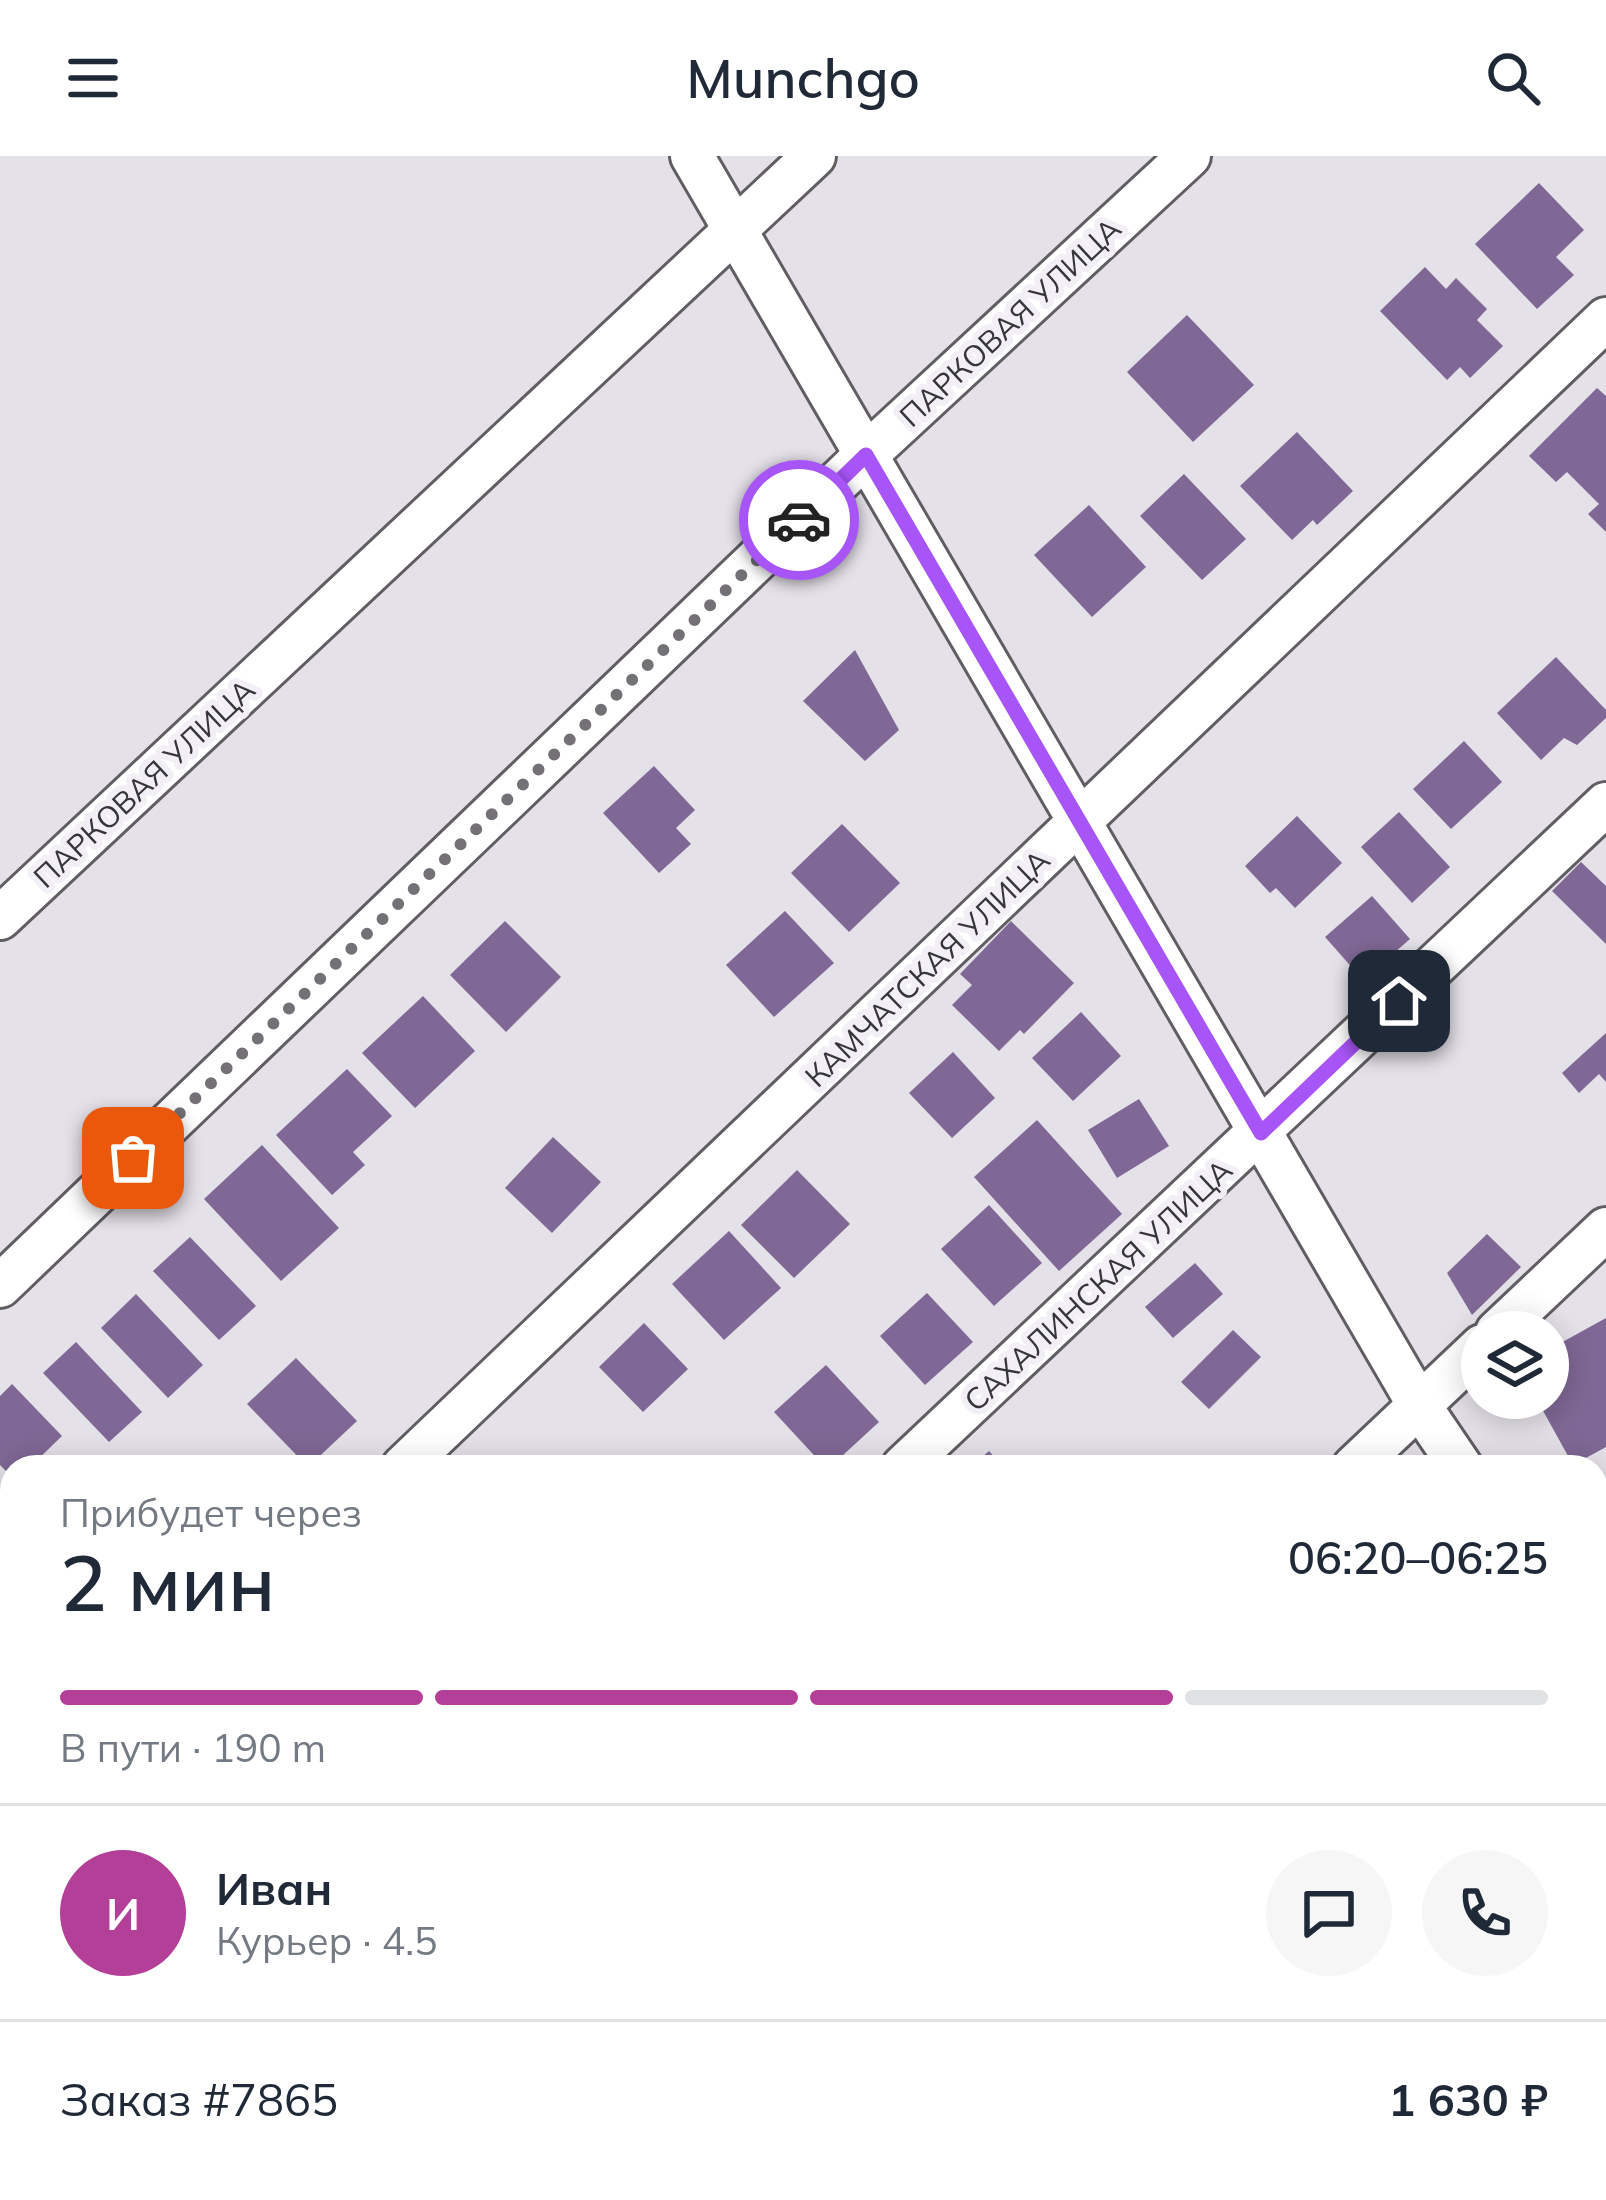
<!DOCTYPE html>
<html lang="ru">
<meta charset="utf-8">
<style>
:root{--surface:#fff;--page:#f6f6f7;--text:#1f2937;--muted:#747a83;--line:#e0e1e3;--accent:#b43f98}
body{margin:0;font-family:Mulish,sans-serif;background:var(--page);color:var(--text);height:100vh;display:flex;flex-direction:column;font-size:45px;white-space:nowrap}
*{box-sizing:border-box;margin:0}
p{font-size:39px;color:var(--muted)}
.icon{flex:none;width:66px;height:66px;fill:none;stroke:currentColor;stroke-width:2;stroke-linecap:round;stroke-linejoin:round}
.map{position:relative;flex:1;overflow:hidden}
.drawer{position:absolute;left:0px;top:1299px;width:1608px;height:747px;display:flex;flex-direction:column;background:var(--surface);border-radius:36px 36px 0 0;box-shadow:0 6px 30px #0003}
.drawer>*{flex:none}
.buttons{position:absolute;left:1461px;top:1155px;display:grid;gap:24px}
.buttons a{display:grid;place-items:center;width:108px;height:108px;border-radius:50%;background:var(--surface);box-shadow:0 6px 30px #0003;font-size:60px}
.pin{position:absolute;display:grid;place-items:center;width:102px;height:102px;color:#fff;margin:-51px;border-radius:24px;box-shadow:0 6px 18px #0006}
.courier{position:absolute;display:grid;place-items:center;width:120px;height:120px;margin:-60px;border:9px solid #a855f7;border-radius:50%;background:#fff;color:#222;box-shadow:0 3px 15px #0007}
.summary em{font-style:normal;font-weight:600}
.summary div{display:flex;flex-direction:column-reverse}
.summary{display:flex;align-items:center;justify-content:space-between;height:204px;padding:0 60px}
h1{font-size:78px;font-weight:600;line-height:90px}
.bar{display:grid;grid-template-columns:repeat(4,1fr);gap:18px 12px;align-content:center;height:144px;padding:0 60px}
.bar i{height:15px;border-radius:9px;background:var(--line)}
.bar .current{background:var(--accent)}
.bar p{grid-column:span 4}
.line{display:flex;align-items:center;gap:30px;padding:0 60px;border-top:3px solid var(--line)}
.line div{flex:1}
.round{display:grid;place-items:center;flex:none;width:126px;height:126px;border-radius:63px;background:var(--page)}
header{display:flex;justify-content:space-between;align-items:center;height:156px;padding:0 60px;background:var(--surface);font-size:54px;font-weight:600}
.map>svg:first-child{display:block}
.building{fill:#7f6895}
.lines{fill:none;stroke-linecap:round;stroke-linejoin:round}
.street-casing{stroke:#605d63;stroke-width:48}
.street{stroke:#fff;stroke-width:42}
.done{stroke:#737176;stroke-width:12;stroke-dasharray:0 21.6}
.route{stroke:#a855f7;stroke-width:15}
.labels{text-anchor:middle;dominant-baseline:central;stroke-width:12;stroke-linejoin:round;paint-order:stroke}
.street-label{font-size:30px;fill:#363538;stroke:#f2eff6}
</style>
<header><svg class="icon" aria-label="menu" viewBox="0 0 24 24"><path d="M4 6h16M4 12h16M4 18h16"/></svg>Munchgo<svg class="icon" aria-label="search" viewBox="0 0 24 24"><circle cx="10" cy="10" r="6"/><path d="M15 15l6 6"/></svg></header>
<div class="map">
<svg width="1606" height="2044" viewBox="0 0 1606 2044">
<rect width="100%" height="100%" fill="#e5e1e9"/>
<!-- building -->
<g class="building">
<polygon points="1539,27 1584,74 1556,101 1574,119 1537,153 1475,88"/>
<polygon points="1425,111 1446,133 1456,122 1487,153 1477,164 1503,190 1470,222 1460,211 1447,224 1380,155"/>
<polygon points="1187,159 1254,229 1193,286 1127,216"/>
<polygon points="1597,232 1606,240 1606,376 1588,358 1599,348 1567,316 1556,326 1529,300"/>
<polygon points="1297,276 1353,335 1317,369 1313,364 1292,384 1240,330"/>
<polygon points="1184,318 1246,383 1202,424 1140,360"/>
<polygon points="1089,349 1146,411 1092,461 1034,399"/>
<polygon points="855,494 899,574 865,605 803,545"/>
<polygon points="1556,501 1606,554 1606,562 1577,589 1564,582 1541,604 1497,557"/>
<polygon points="1464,585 1502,626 1451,673 1413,633"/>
<polygon points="654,610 695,654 676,672 691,688 659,717 603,657"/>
<polygon points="1399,656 1450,711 1412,747 1361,691"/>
<polygon points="1297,660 1342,707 1295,752 1276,732 1270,737 1245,710"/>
<polygon points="842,668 900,727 849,776 791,717"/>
<polygon points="1581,706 1606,730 1606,788 1552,735"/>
<polygon points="1372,740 1410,783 1363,824 1325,781"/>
<polygon points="785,755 834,807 774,861 726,809"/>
<polygon points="505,765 561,821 506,876 450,819"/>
<polygon points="1011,765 1074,827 1024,878 1020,874 999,895 952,849 972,829 960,818"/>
<polygon points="423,840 475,895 415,952 362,897"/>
<polygon points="1081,856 1121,900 1073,945 1032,902"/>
<polygon points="1606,877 1606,926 1599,918 1579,937 1562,917"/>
<polygon points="953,896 995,942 952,982 909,937"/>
<polygon points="347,913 392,960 353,996 365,1009 332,1039 276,979"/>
<polygon points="1139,943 1169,990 1117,1022 1088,974"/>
<polygon points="1037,964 1122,1058 1059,1115 974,1021"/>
<polygon points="553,981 601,1026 552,1077 505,1032"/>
<polygon points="262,989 339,1072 281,1125 204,1043"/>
<polygon points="797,1014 850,1068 794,1122 741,1069"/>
<polygon points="989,1049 1042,1107 994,1150 941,1093"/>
<polygon points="729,1075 781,1132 724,1184 672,1128"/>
<polygon points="1487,1078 1521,1111 1472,1159 1447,1117"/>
<polygon points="190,1081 256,1150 219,1184 153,1115"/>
<polygon points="1195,1107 1223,1138 1173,1182 1145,1151"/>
<polygon points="927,1137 973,1186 925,1229 880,1180"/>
<polygon points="136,1138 203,1209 168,1242 101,1172"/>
<polygon points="1606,1162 1606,1291 1573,1309 1536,1242 1548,1242 1548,1194"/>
<polygon points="644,1167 688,1213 643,1256 599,1211"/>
<polygon points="1233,1174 1261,1201 1209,1253 1181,1226"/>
<polygon points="76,1186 142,1256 109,1286 43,1217"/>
<polygon points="296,1202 357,1265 308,1311 247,1248"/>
<polygon points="826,1209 879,1266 830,1311 825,1311 774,1256"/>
<polygon points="12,1228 62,1280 30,1311 12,1311 12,1321 0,1309 0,1240"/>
<polygon points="989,1295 1003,1311 971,1311"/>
<polygon points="200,2034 200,2044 115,2044 114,2038"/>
</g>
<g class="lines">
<defs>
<g id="street">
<polyline points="692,0 1419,1249 1461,1311"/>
<polyline points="0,762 814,0"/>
<polyline points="0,1130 866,299 1189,0"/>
<polyline points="1497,1176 1606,1073"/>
<polyline points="403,1311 1606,163"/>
<polyline points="903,1311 1606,648"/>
<polyline points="1354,1311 1482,1190"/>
<polyline points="1596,1508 1606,1522"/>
<polyline points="0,1695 12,1684"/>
<polyline points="1596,1700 1606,1699"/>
<polyline points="0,1783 12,1783"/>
<polyline points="38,2034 38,2044"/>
</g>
</defs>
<!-- street casing -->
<use href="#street" class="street-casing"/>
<!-- street -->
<use href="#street" class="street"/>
</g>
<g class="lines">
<!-- done -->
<polyline class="done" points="133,1002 799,364"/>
<!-- route -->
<polyline class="route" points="799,364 866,299 1261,977 1399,845"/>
</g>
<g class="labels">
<!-- street labels -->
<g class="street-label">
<text transform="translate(1010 166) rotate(-43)">ПАРКОВАЯ УЛИЦА</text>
<text transform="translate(144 627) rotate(-43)">ПАРКОВАЯ УЛИЦА</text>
<text transform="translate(927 812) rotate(-44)">КАМЧАТСКАЯ УЛИЦА</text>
<text transform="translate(1098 1129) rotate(-43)">САХАЛИНСКАЯ УЛИЦА</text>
</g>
</g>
</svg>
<div class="buttons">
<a><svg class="icon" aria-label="layers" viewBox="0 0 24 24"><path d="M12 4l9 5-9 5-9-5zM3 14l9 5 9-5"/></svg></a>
</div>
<div class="pin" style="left:133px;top:1002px;background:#ea580c"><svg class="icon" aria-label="bag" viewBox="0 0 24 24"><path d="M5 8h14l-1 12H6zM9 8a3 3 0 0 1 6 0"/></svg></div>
<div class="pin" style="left:1399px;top:845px;background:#1f2937"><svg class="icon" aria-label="home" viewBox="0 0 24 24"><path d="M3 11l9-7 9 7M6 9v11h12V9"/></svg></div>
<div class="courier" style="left:799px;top:364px"><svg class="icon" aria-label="car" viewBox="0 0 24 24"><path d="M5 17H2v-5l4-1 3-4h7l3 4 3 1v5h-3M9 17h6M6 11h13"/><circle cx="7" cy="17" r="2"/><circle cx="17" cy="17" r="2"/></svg></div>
<section class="drawer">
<div class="summary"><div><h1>2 мин</h1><p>Прибудет через</p></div><em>06:20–06:25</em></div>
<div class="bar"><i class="current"></i><i class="current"></i><i class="current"></i><i></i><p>В пути · 190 m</p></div>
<div class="line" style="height:216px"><b class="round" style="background:var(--accent);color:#fff">И</b><div><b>Иван</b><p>Курьер · 4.5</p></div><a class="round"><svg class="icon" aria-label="chat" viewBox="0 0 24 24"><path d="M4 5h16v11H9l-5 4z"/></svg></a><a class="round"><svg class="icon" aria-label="phone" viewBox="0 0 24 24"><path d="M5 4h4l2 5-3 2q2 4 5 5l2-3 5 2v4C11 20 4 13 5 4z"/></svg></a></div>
<div class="line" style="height:156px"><div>Заказ #7865</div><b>1 630 ₽</b></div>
</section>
</div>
